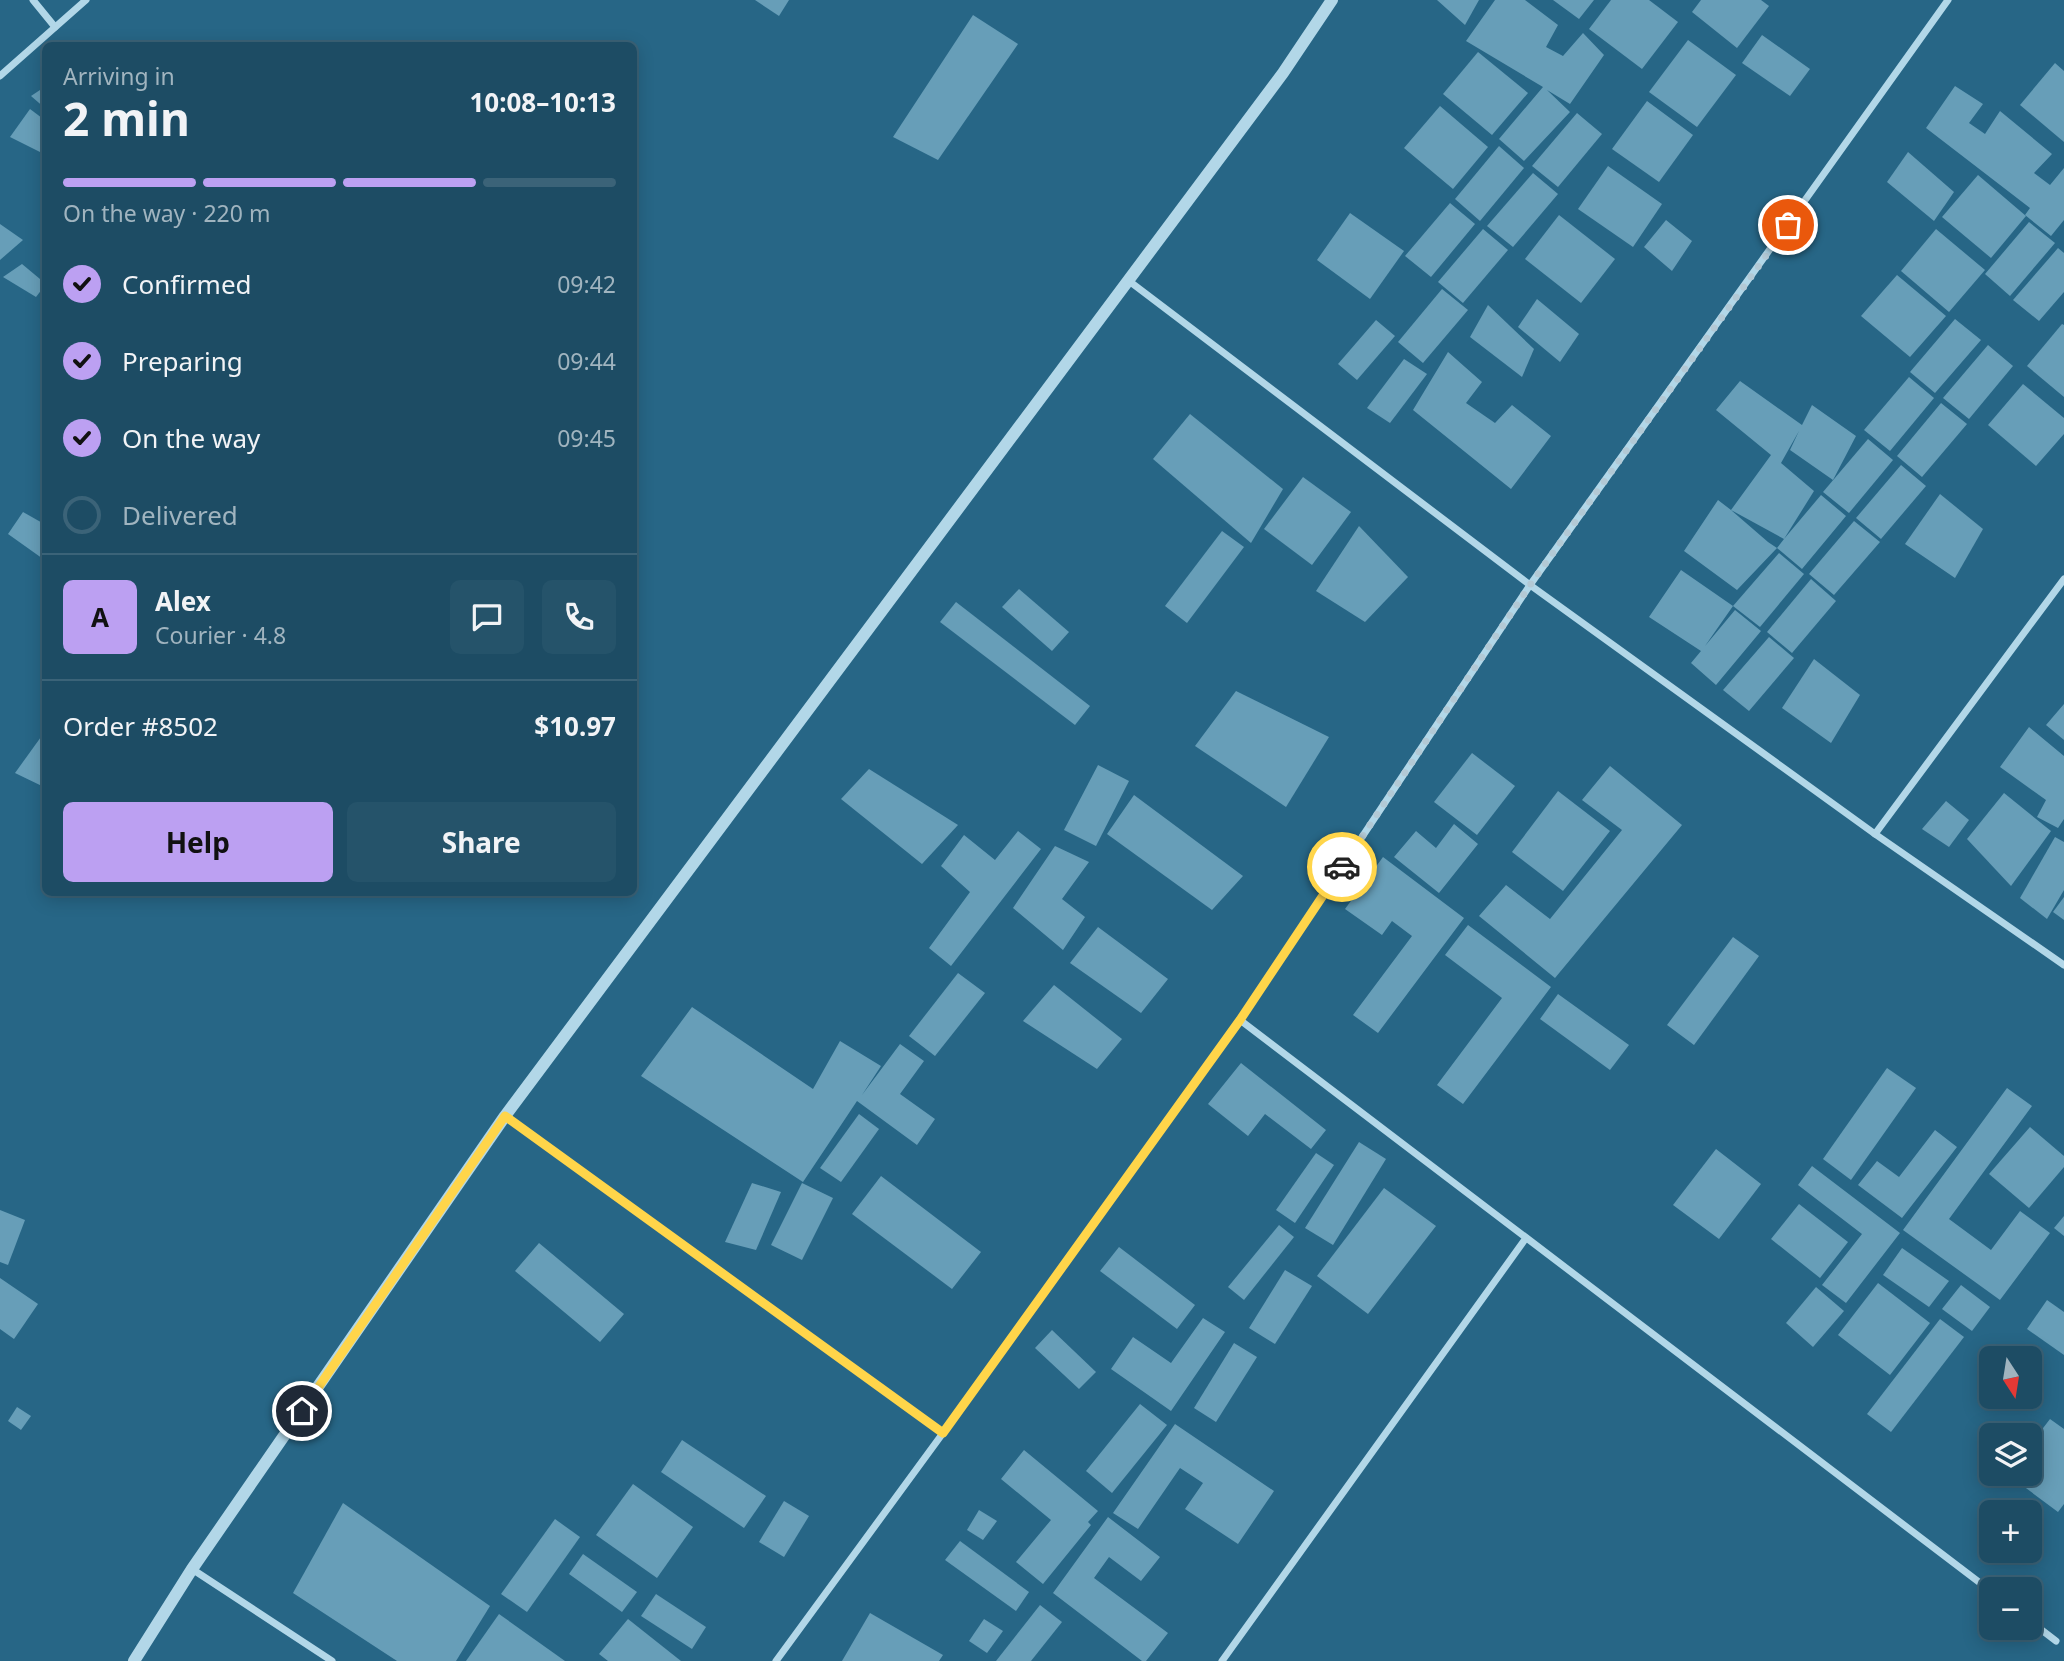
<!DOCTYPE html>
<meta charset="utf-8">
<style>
:root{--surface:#1d4c64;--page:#25536a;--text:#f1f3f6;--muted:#a0b4bf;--line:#3b6378;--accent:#bca0f2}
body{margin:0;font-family:"Noto Sans",sans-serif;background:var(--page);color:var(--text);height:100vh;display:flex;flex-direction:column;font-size:26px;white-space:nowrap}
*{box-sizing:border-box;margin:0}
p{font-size:23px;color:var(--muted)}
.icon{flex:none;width:38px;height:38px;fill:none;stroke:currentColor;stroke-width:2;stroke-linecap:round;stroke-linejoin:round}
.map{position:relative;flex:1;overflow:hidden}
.details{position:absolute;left:42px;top:42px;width:595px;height:854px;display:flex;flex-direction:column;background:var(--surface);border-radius:10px;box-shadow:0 4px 18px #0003,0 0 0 2px var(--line)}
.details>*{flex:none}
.needle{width:46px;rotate:168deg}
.controls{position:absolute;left:1979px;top:1346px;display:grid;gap:14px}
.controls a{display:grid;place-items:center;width:63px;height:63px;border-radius:10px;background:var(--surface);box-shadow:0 4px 18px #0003,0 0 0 2px var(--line);font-size:35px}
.pin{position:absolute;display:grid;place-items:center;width:60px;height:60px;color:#fff;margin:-30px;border:4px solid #fff;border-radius:50%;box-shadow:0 2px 7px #0007}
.courier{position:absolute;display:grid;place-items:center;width:70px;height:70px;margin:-35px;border:5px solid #ffd54a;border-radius:50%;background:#fff;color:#222;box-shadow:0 2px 9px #0007}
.head em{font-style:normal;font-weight:700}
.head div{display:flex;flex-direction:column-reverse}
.head{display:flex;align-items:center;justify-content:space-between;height:119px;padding:0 21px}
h1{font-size:46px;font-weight:700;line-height:52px}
.bar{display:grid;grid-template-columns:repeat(4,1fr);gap:10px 7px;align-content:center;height:84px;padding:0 21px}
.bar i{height:9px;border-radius:5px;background:var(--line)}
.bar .selected{background:var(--accent)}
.bar p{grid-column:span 4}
.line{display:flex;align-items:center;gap:18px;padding:0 21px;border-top:2px solid var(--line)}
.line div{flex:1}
.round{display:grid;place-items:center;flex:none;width:74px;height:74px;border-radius:10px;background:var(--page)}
ol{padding:0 21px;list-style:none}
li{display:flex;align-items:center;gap:21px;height:77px}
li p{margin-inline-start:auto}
li .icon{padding:7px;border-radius:50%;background:var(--accent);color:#111;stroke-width:4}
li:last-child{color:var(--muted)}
li i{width:38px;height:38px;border:4px solid var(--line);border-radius:50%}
.action{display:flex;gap:14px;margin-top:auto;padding:14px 21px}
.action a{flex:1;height:80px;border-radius:10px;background:var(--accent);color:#111;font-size:28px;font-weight:700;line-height:80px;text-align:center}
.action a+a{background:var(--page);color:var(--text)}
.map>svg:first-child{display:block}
.building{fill:#679eb8}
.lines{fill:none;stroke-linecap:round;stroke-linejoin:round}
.minor{stroke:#b2d7e8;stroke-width:7}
.tertiary{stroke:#b2d7e8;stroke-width:12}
.done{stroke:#b3c9d5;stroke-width:7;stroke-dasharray:0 12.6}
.route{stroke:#ffd54a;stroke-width:9}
</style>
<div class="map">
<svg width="2064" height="1661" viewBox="0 0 2064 1661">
<rect width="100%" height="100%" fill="#276686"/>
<!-- building -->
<g class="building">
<polygon points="755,0 789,0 779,16"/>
<polygon points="1437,0 1479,0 1465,25"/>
<polygon points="1495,0 1525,0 1558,25 1546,47 1563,56 1583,33 1604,55 1570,104 1547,90 1570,112 1524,161 1499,139 1543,87 1466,41"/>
<polygon points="1553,0 1594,0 1579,19"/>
<polygon points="1611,0 1649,0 1678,22 1642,69 1589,29"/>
<polygon points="1701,0 1761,0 1769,6 1737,48 1692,12"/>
<polygon points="973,15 1018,44 938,160 893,137"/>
<polygon points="1762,35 1810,69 1790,96 1742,63"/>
<polygon points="1688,40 1736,75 1697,127 1649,92"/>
<polygon points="1478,52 1528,93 1492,135 1443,94"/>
<polygon points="2055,63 2064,71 2064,142 2020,105"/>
<polygon points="46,86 46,109 31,96"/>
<polygon points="1955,86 1983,104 1969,123 1985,134 2000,111 2052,154 2034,173 2050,185 2064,168 2064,220 2051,236 2025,215 2030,208 1926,128"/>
<polygon points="1647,101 1693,135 1659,182 1612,149"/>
<polygon points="1440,106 1488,147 1453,189 1404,148"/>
<polygon points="30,109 46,121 46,148 42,153 10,137"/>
<polygon points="1577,113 1602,134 1558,187 1532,166"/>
<polygon points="1499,146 1524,168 1480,221 1455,199"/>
<polygon points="1908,152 1954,192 1934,221 1887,182"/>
<polygon points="1608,166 1662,204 1633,247 1578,209"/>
<polygon points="1533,173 1558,194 1513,247 1487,226"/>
<polygon points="1978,175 2026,216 1991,258 1942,217"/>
<polygon points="1450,203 1475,224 1431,277 1405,256"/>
<polygon points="1350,213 1404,251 1370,299 1317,260"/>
<polygon points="1559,215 1615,259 1581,303 1525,259"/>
<polygon points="1666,220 1692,241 1672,271 1644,247"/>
<polygon points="2029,222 2055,243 2010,296 1985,274"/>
<polygon points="0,224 23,240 0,260"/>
<polygon points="1483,229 1508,250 1463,303 1438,282"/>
<polygon points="1936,229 1985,270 1949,312 1901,271"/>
<polygon points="2058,248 2064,253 2064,292 2039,321 2013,300"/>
<polygon points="22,264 46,284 36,297 3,277"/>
<polygon points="1897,275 1946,316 1910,357 1861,316"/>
<polygon points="1442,289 1468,310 1423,363 1398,342"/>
<polygon points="1537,299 1579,334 1560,362 1518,327"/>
<polygon points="1488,305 1534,349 1522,377 1470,337"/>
<polygon points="1955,319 1981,340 1935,393 1910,372"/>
<polygon points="1376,320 1395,336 1357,380 1338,364"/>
<polygon points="2062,324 2064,325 2064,397 2027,366"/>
<polygon points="1988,345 2013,366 1969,419 1943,398"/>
<polygon points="1448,352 1482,382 1466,403 1495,423 1512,405 1551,436 1511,489 1413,410"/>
<polygon points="1404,359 1427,374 1390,423 1367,408"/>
<polygon points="1909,377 1934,398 1890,451 1864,430"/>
<polygon points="1740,381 1802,425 1812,405 1856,436 1833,480 1790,450 1799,431 1781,463 1814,491 1784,539 1821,495 1846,516 1802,569 1777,548 1784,539 1731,510 1768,542 1777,548 1737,590 1684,551 1718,500 1731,510 1771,455 1716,410"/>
<polygon points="2023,384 2064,418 2064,434 2036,466 1988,425"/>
<polygon points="1941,403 1967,424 1922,477 1897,456"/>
<polygon points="1190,414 1283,489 1251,543 1153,459"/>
<polygon points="1868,439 1893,460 1849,513 1823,492"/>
<polygon points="1901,465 1926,486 1881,539 1856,518"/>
<polygon points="1303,477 1351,512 1312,565 1264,529"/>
<polygon points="1940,494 1983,529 1955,578 1905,544"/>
<polygon points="23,512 46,525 46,561 8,534"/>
<polygon points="1854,521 1880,542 1834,595 1809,574"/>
<polygon points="1359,526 1408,577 1365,622 1316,591"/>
<polygon points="1222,531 1244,547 1187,623 1165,606"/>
<polygon points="1779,553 1804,574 1760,627 1733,606"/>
<polygon points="1681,570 1733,606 1705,646 1735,610 1761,631 1716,685 1691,663 1701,651 1649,617"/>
<polygon points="1811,579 1836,601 1792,653 1767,632"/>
<polygon points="1019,589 1069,632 1052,651 1002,607"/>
<polygon points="956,602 1090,706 1075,725 940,622"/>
<polygon points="1769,637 1794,658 1749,711 1723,690"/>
<polygon points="1814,659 1860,695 1831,743 1782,708"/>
<polygon points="1236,691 1329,737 1286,807 1195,746"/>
<polygon points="2064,704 2064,740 2046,725"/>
<polygon points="2029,727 2064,756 2064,819 2058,828 2037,817 2046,800 2000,767"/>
<polygon points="46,730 46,788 15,773"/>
<polygon points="1472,753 1515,786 1477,835 1434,802"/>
<polygon points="1098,765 1129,781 1096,846 1064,830"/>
<polygon points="1610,766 1682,825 1555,978 1479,916 1506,885 1550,919 1622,830 1582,800"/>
<polygon points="869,769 958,825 922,864 841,799"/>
<polygon points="1558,791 1610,831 1563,891 1512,852"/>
<polygon points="2004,793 2051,831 2011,886 1967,839"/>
<polygon points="1134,795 1243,876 1212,910 1107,834"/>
<polygon points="1946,801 1969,820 1949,847 1922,829"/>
<polygon points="1454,824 1478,844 1439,893 1394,857 1416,831 1436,848"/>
<polygon points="1018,831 1041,849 951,966 929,948 970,892 941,866 964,835 995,860"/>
<polygon points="2055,837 2064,842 2064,890 2047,919 2020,898"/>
<polygon points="1055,846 1089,862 1062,899 1085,917 1063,950 1013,908"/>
<polygon points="1383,857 1464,918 1378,1033 1353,1015 1412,936 1392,921 1382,935 1345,909"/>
<polygon points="2064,897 2064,920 2053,912"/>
<polygon points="1468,925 1551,987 1463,1104 1437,1085 1502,998 1445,955"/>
<polygon points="1098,927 1168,979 1141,1013 1070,963"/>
<polygon points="1733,937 1759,956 1694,1045 1667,1025"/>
<polygon points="958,973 985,993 935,1056 909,1036"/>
<polygon points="1054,985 1122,1039 1097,1069 1023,1021"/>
<polygon points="1558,994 1629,1045 1610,1070 1540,1019"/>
<polygon points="692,1007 813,1089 840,1041 881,1066 862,1095 900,1044 924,1061 900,1094 935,1119 917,1145 857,1101 803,1182 641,1076"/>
<polygon points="1241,1063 1326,1130 1311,1149 1265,1114 1248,1136 1208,1104"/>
<polygon points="1887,1068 1916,1088 1851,1180 1823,1159"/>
<polygon points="2007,1088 2032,1106 1949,1219 1991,1250 2020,1211 2050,1233 2000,1300 1903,1230"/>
<polygon points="859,1114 879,1129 841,1182 820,1168"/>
<polygon points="2030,1127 2064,1156 2064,1167 2029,1208 1989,1174"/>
<polygon points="1935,1130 1957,1147 1902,1218 1858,1185 1877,1161 1899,1177"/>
<polygon points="1359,1142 1386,1159 1333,1245 1305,1228"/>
<polygon points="1716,1149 1761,1184 1719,1239 1673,1205"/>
<polygon points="1316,1153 1334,1165 1295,1223 1276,1210"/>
<polygon points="1812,1166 1900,1233 1846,1303 1822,1285 1862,1234 1798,1185"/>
<polygon points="881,1176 981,1252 952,1289 852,1214"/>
<polygon points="752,1183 781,1192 756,1250 725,1242"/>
<polygon points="802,1183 833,1198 802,1260 771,1245"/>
<polygon points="1384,1188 1436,1226 1368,1314 1317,1276"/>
<polygon points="1799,1204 1848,1242 1820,1278 1771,1239"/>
<polygon points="0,1210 25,1220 8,1265 0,1262"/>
<polygon points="2064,1216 2064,1236 2054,1228"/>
<polygon points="1279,1225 1294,1237 1244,1300 1228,1287"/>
<polygon points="539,1243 624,1314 600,1342 515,1271"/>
<polygon points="1119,1247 1195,1305 1177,1329 1100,1271"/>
<polygon points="1902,1248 1949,1281 1929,1307 1883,1275"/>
<polygon points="1285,1270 1312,1286 1275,1344 1249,1328"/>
<polygon points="0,1278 38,1304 14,1339 0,1329"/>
<polygon points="1878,1283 1930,1323 1890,1375 1838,1335"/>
<polygon points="1961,1285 1990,1307 1972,1331 1942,1309"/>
<polygon points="1816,1287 1844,1311 1813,1347 1786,1323"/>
<polygon points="2047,1300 2064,1312 2064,1355 2027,1329"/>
<polygon points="1203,1318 1225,1332 1171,1411 1111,1369 1133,1337 1171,1363"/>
<polygon points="1940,1319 1964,1337 1891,1432 1867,1414"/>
<polygon points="1052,1330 1096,1372 1079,1389 1035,1348"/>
<polygon points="1234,1343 1257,1357 1216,1422 1194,1408"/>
<polygon points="1140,1404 1167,1425 1112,1493 1086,1471"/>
<polygon points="17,1407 31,1416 21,1430 8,1421"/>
<polygon points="2050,1419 2064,1429 2064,1504 2058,1512 2007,1474 2030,1474 2030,1445"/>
<polygon points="1175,1424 1274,1491 1238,1544 1185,1509 1203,1483 1180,1468 1138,1529 1113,1513"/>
<polygon points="682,1440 766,1496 744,1528 661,1472"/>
<polygon points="1024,1450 1098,1511 1088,1522 1091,1525 1043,1584 1016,1562 1051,1520 1001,1479"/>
<polygon points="633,1484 693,1527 657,1578 596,1535"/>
<polygon points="784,1501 809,1516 784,1557 759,1542"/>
<polygon points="343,1503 490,1606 456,1661 397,1661 293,1593"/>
<polygon points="979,1510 997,1521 983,1540 967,1530"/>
<polygon points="1108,1517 1160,1557 1141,1581 1109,1557 1094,1578 1168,1633 1146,1661 1142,1661 1053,1593"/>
<polygon points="555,1519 580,1537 527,1612 501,1594"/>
<polygon points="960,1541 1029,1592 1016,1611 945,1560"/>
<polygon points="583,1554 637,1592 622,1612 569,1574"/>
<polygon points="656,1594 706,1627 692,1649 641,1616"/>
<polygon points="1040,1605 1062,1622 1031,1661 996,1661"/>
<polygon points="870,1613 943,1655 939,1661 842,1661"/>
<polygon points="499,1614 565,1661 466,1661"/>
<polygon points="628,1619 681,1661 608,1661 599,1654"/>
<polygon points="984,1619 1003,1631 987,1653 969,1641"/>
</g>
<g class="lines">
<!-- minor -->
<g class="minor">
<polyline points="33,0 55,27"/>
<polyline points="0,76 86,0"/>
<polyline points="1129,281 1530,585 1875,834 2064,965"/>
<polyline points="1875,834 2064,579"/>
<polyline points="1240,1020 1992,1592"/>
<polyline points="505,1116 943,1433"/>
<polyline points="192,1569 332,1661"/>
<polyline points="2030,1621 2056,1641"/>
<polyline points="776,1661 943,1433 1240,1020 1530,585 1948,0"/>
<polyline points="1222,1661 1526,1238"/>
</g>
<!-- tertiary -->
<polyline class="tertiary" points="134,1661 192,1569 505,1116 1283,73 1332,0"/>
</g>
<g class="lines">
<!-- done -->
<polyline class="done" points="1342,867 1530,585 1788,225"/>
<!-- route -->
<polyline class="route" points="302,1411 505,1116 943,1433 1240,1020 1342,867"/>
</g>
</svg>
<div class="controls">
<a><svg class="needle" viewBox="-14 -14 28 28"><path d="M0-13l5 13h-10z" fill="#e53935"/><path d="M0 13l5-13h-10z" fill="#a0b4bf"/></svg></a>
<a><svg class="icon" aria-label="layers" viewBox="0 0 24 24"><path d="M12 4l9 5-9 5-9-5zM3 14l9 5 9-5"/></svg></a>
<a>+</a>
<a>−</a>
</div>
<div class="pin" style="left:1788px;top:225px;background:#ea580c"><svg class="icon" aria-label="bag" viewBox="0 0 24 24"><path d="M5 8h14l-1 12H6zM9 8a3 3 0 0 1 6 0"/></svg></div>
<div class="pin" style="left:302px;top:1411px;background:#1f2937"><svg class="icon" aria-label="home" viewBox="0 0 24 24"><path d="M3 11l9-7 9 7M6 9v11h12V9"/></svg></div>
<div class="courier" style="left:1342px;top:867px"><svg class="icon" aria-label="car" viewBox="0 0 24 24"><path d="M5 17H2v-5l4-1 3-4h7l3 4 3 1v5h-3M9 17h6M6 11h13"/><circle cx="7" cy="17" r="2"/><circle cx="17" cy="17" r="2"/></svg></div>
<section class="details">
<div class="head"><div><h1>2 min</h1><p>Arriving in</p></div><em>10:08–10:13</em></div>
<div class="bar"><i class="selected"></i><i class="selected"></i><i class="selected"></i><i></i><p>On the way · 220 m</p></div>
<ol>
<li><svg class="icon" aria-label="check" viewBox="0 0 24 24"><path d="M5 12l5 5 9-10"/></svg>Confirmed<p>09:42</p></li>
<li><svg class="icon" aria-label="check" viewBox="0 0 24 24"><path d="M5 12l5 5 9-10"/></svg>Preparing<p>09:44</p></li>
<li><svg class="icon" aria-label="check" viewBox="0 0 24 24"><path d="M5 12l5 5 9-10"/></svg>On the way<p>09:45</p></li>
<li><i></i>Delivered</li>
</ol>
<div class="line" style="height:126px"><b class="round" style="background:var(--accent);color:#111">A</b><div><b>Alex</b><p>Courier · 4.8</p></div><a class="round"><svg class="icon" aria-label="chat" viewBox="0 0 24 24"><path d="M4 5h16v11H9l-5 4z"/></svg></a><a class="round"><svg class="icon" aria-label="phone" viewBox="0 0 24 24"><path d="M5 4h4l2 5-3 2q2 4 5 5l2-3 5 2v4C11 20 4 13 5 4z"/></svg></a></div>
<div class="line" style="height:91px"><div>Order #8502</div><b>$10.97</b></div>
<div class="action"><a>Help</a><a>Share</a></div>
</section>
</div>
